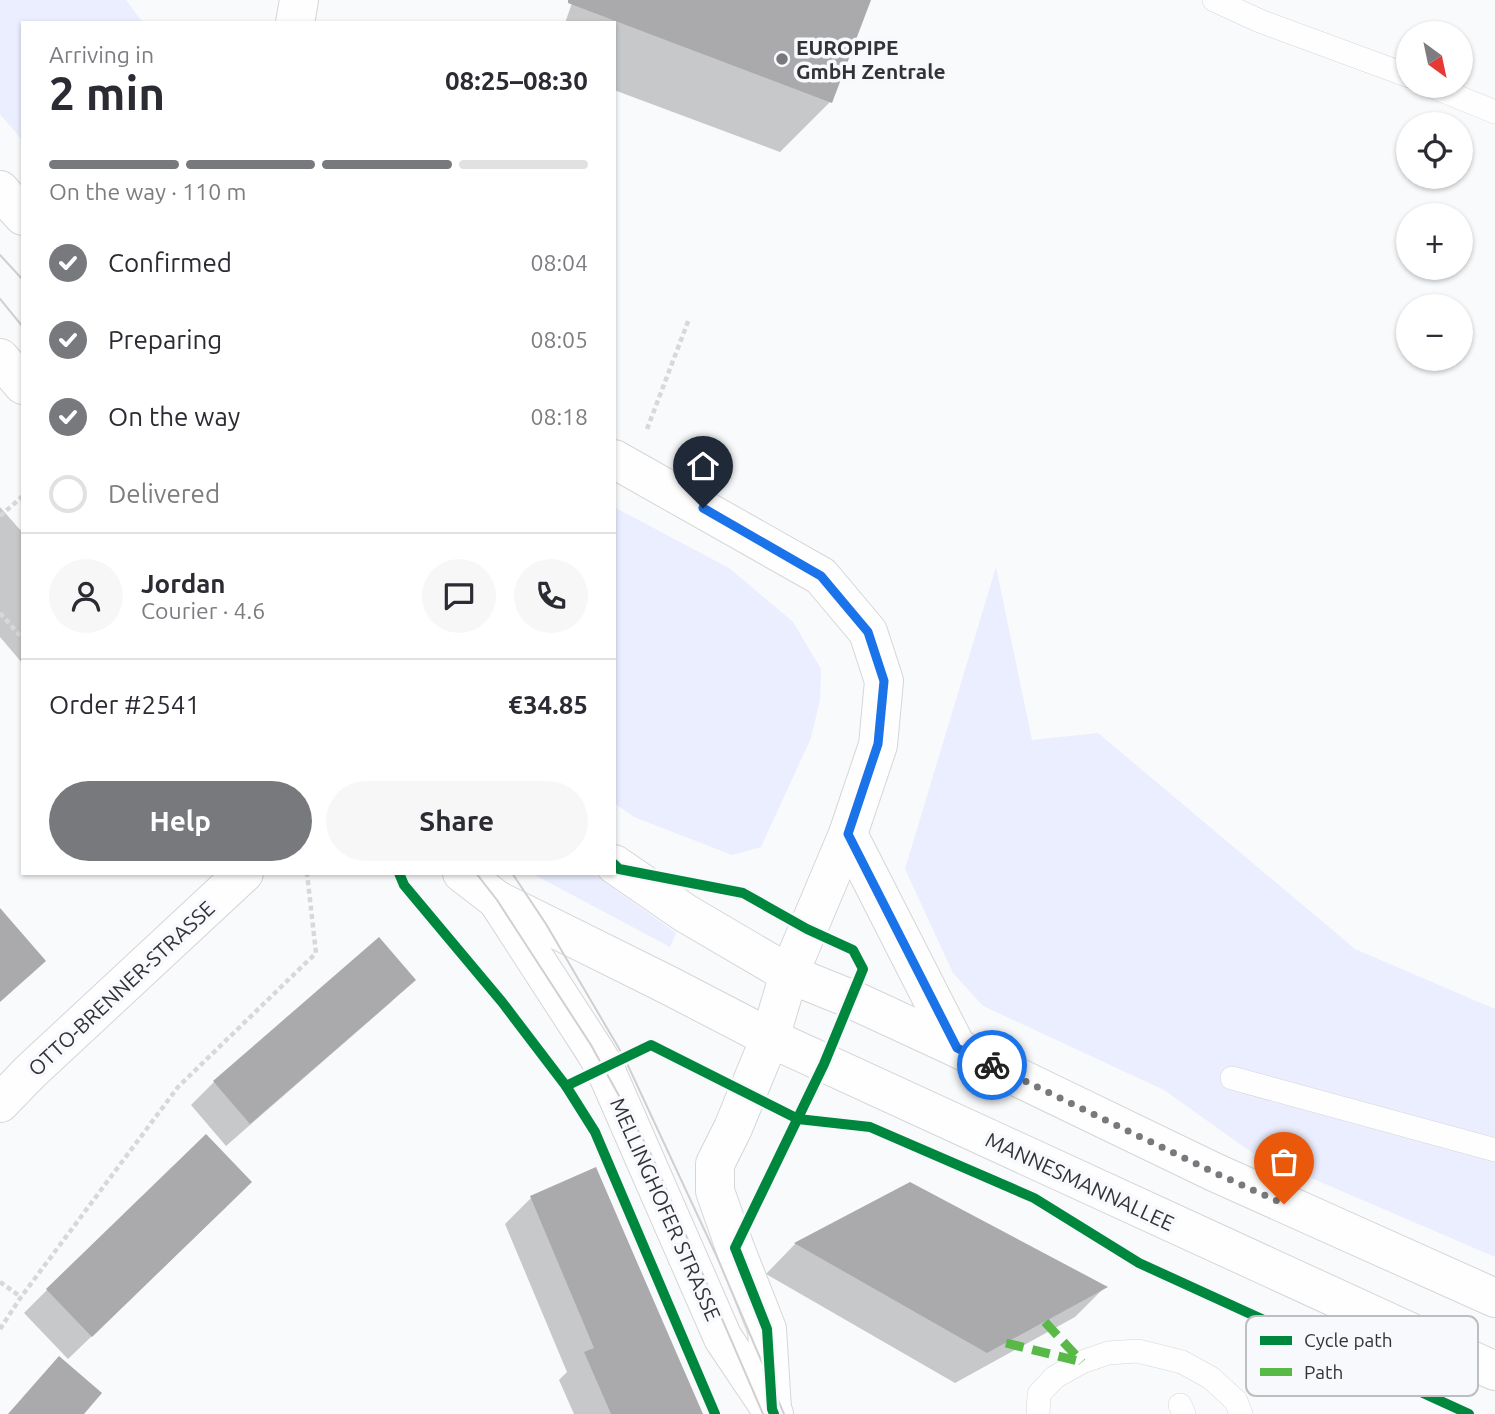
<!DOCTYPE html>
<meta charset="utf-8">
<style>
:root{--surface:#fff;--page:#f7f7f7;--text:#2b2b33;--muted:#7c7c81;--line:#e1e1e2;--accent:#78797c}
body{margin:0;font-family:Ubuntu,sans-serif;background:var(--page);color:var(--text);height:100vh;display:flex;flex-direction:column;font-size:26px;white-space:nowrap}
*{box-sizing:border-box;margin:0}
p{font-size:23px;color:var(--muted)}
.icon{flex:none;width:38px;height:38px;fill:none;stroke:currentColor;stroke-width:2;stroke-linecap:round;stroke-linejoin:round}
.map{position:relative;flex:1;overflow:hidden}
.sheet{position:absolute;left:21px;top:21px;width:595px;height:854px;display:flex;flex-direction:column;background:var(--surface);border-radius:0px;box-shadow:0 2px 5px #0004}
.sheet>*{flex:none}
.needle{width:46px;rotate:147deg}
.fabs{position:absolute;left:1396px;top:21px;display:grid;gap:14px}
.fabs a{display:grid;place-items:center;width:77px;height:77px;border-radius:50%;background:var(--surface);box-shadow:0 2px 5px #0004;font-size:35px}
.pin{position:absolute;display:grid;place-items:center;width:60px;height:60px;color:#fff;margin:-72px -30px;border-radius:50% 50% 50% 0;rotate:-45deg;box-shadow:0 0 7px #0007}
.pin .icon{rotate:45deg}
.courier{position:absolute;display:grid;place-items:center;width:70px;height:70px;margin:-35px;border:5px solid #1a73e8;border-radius:50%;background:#fff;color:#222;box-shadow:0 2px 9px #0007}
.overview em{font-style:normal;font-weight:700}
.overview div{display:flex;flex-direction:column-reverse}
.overview{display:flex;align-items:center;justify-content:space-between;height:119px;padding:0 28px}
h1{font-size:46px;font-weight:700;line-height:52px}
.bar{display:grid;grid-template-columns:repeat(4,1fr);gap:10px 7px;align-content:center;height:84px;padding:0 28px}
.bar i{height:9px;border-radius:5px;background:var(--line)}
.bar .active{background:var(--accent)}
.bar p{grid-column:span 4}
.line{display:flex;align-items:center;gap:18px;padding:0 28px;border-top:2px solid var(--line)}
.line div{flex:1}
.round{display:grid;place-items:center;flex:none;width:74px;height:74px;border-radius:37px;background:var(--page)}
ol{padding:0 28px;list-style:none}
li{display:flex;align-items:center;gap:21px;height:77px}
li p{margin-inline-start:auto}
li .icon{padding:7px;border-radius:50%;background:var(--accent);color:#fff;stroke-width:4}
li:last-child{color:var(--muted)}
li i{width:38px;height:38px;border:4px solid var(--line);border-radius:50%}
.action{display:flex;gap:14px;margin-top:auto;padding:14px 28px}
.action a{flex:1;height:80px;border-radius:42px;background:var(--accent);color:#fff;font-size:28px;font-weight:700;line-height:80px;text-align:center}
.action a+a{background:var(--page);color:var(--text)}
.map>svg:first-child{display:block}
.green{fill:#ebeefe}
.shadow{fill:#0003}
.building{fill:#aaaaad}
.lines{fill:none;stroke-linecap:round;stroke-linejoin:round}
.service-casing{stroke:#d5d6d8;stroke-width:24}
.minor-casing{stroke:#d5d6d8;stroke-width:40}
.tertiary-casing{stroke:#d5d6d8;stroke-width:40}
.secondary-casing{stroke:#d5d6d8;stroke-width:40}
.path{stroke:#d8d8da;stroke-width:4.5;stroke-dasharray:5 3.5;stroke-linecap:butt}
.service{stroke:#fefeff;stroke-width:23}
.minor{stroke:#fefeff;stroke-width:38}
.tertiary{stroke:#fefeff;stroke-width:38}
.secondary{stroke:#fefeff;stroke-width:38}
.tram{stroke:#d0d0d1;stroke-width:2}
.quiet{stroke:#58b947;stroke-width:9;stroke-dasharray:18 9;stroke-linecap:butt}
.cycleway-casing{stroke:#f8f9fd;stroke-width:15}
.cycleway{stroke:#00873e;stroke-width:10}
.done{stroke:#78797c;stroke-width:7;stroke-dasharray:0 12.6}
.route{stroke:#1a73e8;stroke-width:9}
.poi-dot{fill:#78797c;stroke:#f8f9fd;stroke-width:2.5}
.labels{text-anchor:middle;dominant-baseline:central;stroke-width:7;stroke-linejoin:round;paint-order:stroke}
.poi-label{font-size:21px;font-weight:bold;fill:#323337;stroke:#f8f9fd;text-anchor:start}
.street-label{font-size:21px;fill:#323337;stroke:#f8f9fd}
.key{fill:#f8f9fd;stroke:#bdbec2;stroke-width:2}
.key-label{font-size:19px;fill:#323337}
</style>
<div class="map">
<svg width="1495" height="1414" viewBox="0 0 1495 1414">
<rect width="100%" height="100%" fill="#f9fafc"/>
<!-- green -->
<g class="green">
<polygon points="0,0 126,0 143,23 23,23 23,141 0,114"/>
<polygon points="614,507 729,568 793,622 821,669 820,700 811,738 761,847 732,855 634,817 614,803"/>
<polygon points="996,567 1032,740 1098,733 1355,949 1495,1009 1495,1257 1251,1152 1164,1090 983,1006 953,973 905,869"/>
<polygon points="531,873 592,873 676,933 670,947"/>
</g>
<!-- shadow -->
<g class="shadow">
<polygon points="573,0 869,0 830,102 780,152 614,90 614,23 565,23"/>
<polygon points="0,507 22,532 23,531 23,664 0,637"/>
<polygon points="413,979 390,1003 226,1146 191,1105 214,1082"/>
<polygon points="910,1184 1105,1287 1075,1317 955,1383 766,1274 795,1244"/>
<polygon points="531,1198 701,1414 574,1414 559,1380 567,1372 505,1224"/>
<polygon points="227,1206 68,1359 24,1313 47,1290"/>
</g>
<!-- building -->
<g class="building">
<polygon points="568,0 871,0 832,103 568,3"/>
<polygon points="0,908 46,961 0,1002"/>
<polygon points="379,937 416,980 250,1124 213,1081"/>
<polygon points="206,1134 252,1182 92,1337 46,1289"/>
<polygon points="596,1167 643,1276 703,1414 611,1414 584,1352 594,1348 530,1196"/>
<polygon points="910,1182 1108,1287 987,1353 794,1243"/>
<polygon points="59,1356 102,1393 84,1414 8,1414"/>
</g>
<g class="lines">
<defs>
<g id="service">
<polyline points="1214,0 1260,21 1409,76"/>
<polyline points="1431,86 1495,112"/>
<polyline points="1232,1078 1495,1150"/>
<polyline points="1180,1405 1184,1414"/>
<polyline points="1038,1414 1039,1394 1055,1377 1082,1362 1108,1353 1138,1351 1182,1362 1211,1378 1236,1401 1241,1414"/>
</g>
<g id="minor">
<polyline points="295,23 299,0"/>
<polyline points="614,459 821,576 868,632 884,681 878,745 848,834 789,974"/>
<polyline points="848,834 957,1048"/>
<polyline points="0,1103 30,1072 244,873"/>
</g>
<g id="tertiary">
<polyline points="497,900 591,1045 604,1066 723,1338 774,1414"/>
<polyline points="772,1409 767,1329 735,1248 715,1191 715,1164 733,1128 770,1038 789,974"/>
</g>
<g id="secondary">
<polyline points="0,190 23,216"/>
<polyline points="0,358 23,385"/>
<polyline points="614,864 685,913 789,974 851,999 957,1048 1214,1172 1495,1298"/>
<polyline points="462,873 497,900 668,985 770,1038 1495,1371"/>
</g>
</defs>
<!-- service casing -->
<use href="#service" class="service-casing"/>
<!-- minor casing -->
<use href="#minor" class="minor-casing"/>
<!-- tertiary casing -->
<use href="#tertiary" class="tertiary-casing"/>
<!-- secondary casing -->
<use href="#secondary" class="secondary-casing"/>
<!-- path -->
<g class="path">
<polyline points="647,429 689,319"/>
<polyline points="0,516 23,496"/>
<polyline points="0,613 23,639"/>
<polyline points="0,1282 21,1297"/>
<polyline points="0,1329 21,1297 178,1087 316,953 307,873"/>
</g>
<!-- service -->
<use href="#service" class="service"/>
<!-- minor -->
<use href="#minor" class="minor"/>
<!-- tertiary -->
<use href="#tertiary" class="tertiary"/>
<!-- secondary -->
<use href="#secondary" class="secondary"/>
<!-- tram -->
<g class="tram">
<polyline points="0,255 23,280"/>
<polyline points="0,299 23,327"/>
<polyline points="476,873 497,900 591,1045 651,1154 763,1414"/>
<polyline points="512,873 546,924 624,1057 717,1257 784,1414"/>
</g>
<!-- quiet -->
<g class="quiet">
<polyline points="1045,1322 1082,1362"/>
<polyline points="1006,1343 1082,1362"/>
</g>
<defs>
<g id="cycleway">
<polyline points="614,864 619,869 743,893 807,929 853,950 863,969 824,1064 735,1248 767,1329 772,1409 774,1414"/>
<polyline points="399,873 404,885 502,1002 566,1086 595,1132 715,1414"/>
<polyline points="566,1086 651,1045 798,1119 870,1127 1034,1198 1139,1263 1469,1414"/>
</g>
</defs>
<!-- cycleway casing -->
<use href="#cycleway" class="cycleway-casing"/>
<!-- cycleway -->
<use href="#cycleway" class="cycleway"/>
</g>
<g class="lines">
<!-- done -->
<polyline class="done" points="992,1065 1213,1172 1284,1204"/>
<!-- route -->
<polyline class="route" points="703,508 821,576 868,632 884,681 878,744 848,834 957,1048 992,1065"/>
</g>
<!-- markers -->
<circle class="poi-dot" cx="782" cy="59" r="7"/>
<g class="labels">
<!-- poi labels -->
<g class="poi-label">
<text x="796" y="47">EUROPIPE<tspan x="796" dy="24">GmbH Zentrale</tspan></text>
</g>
<!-- street labels -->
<g class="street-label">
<text transform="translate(121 988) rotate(-43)">OTTO-BRENNER-STRASSE</text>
<text transform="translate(1080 1181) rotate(25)">MANNESMANNALLEE</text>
<text transform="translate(666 1209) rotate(66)">MELLINGHOFER STRASSE</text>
</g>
</g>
<!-- legend -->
<rect x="1246" y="1316" width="232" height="80" rx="10" class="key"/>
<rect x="1260" y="1336" width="32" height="9" fill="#00873e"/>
<rect x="1260" y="1368" width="32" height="8" fill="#58b947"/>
<g class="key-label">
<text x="1304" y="1347">Cycle path</text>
<text x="1304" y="1379">Path</text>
</g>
</svg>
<div class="fabs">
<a><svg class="needle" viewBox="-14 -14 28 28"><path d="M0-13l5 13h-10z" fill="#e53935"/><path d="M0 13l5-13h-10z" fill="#7c7c81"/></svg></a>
<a><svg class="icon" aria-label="locate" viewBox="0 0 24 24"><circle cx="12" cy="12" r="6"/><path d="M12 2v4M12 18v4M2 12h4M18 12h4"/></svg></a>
<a>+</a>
<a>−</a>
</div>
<div class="pin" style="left:1284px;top:1204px;background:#ea580c"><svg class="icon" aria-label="bag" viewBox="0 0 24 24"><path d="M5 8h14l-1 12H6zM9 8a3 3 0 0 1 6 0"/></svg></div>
<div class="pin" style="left:703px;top:508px;background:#1f2937"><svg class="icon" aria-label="home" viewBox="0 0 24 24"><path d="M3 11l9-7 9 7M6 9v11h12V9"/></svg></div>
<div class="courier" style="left:992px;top:1065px"><svg class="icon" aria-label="bike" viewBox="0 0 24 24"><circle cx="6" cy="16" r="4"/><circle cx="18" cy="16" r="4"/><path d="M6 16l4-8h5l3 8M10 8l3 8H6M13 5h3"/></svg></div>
<section class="sheet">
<div class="overview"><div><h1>2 min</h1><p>Arriving in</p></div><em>08:25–08:30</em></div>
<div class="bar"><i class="active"></i><i class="active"></i><i class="active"></i><i></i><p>On the way · 110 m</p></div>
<ol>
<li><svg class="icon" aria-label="check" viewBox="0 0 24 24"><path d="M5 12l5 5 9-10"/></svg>Confirmed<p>08:04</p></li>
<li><svg class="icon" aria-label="check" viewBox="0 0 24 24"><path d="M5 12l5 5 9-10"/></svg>Preparing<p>08:05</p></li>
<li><svg class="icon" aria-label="check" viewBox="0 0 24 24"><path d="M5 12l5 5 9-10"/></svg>On the way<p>08:18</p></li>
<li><i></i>Delivered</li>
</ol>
<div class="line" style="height:126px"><a class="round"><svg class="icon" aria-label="person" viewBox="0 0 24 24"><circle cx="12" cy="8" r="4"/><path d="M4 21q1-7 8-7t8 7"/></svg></a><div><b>Jordan</b><p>Courier · 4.6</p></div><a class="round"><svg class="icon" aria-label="chat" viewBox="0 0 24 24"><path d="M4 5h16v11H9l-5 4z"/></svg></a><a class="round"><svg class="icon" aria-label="phone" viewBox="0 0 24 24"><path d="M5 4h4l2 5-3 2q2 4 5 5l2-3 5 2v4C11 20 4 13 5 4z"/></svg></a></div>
<div class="line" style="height:91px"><div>Order #2541</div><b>€34.85</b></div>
<div class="action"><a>Help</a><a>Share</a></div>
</section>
</div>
